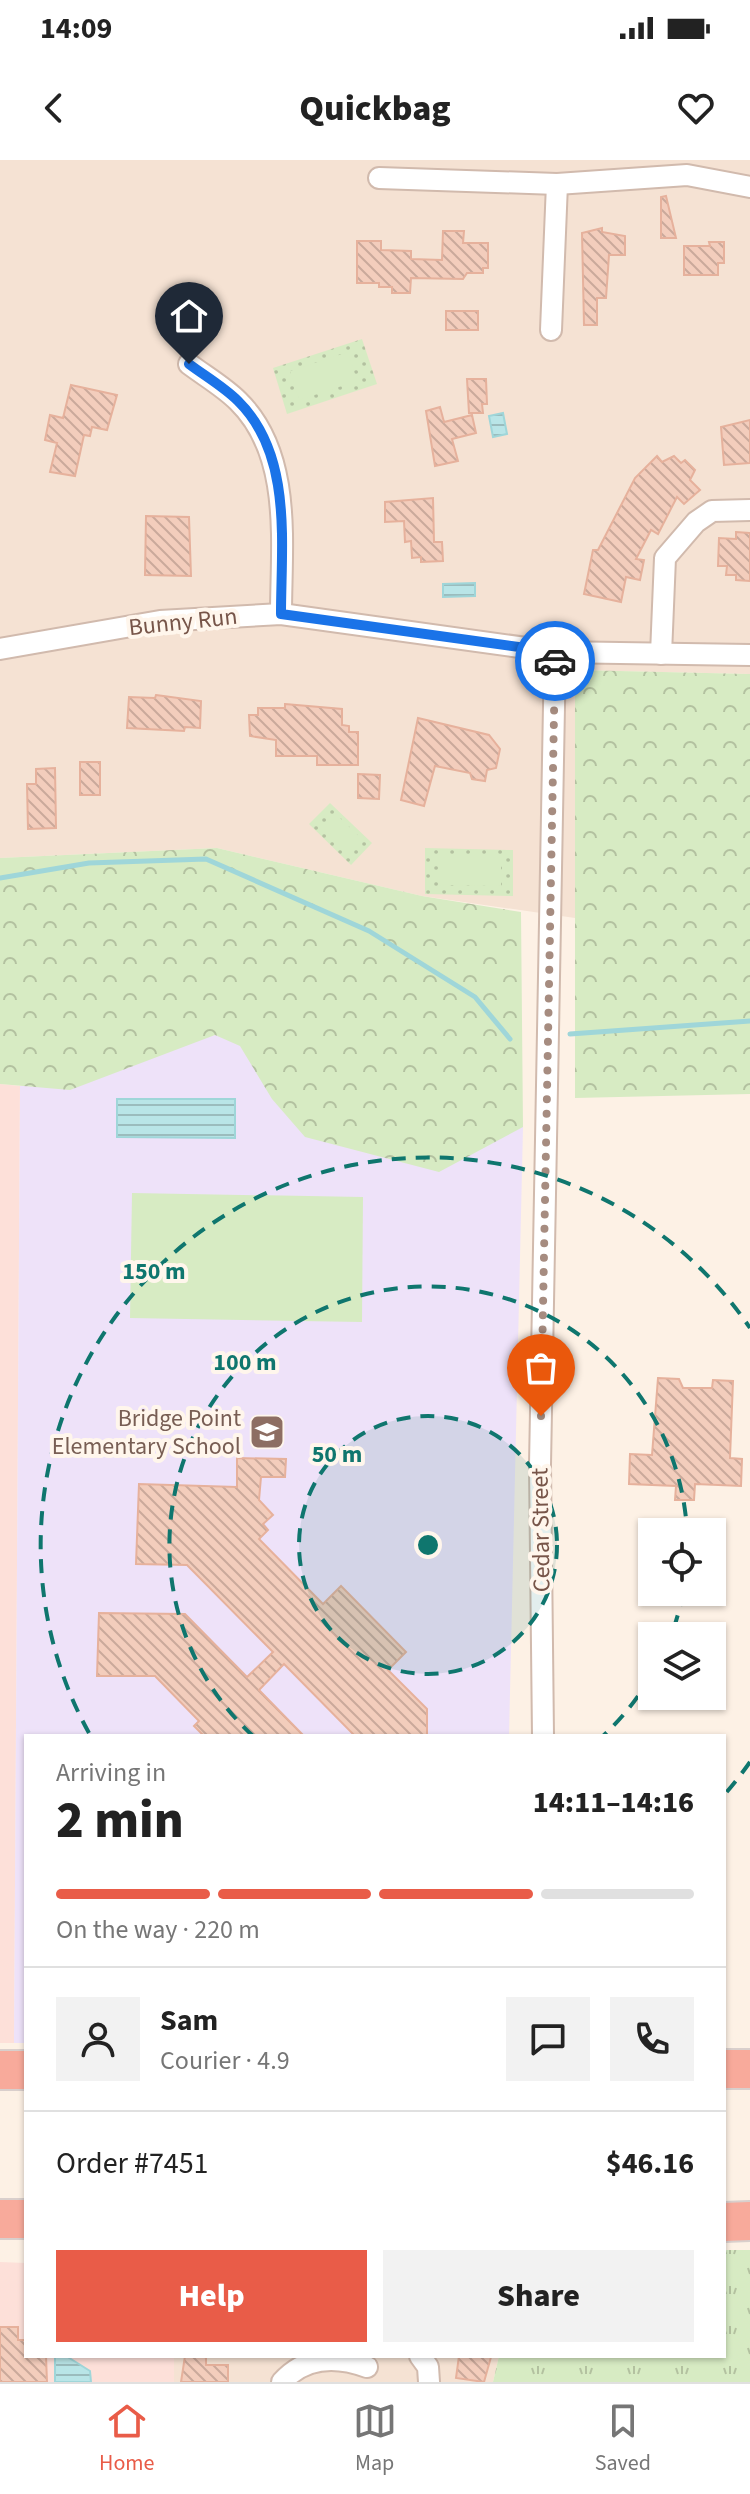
<!DOCTYPE html>
<meta charset="utf-8">
<style>
:root{--surface:#fff;--page:#f2f2f2;--text:#222;--muted:#767676;--line:#e0e0e0;--accent:#e95c48}
body{margin:0;font-family:"Source Sans 3",sans-serif;background:var(--page);color:var(--text);height:100vh;display:flex;flex-direction:column;font-size:30px;white-space:nowrap}
*{box-sizing:border-box;margin:0}
p{font-size:26px;color:var(--muted)}
.icon{flex:none;width:44px;height:44px;fill:none;stroke:currentColor;stroke-width:2;stroke-linecap:round;stroke-linejoin:round}
.map{position:relative;flex:1;overflow:hidden}
.panel{position:absolute;left:24px;top:1574px;width:702px;height:624px;display:flex;flex-direction:column;background:var(--surface);border-radius:0px;box-shadow:0 2px 6px #0004}
.panel>*{flex:none}
.controls{position:absolute;left:638px;top:1358px;display:grid;gap:16px}
.controls a{display:grid;place-items:center;width:88px;height:88px;border-radius:0px;background:var(--surface);box-shadow:0 2px 6px #0004;font-size:40px}
.pin{position:absolute;display:grid;place-items:center;width:68px;height:68px;color:#fff;margin:-82px -34px;border-radius:50% 50% 50% 0;rotate:-45deg;box-shadow:0 0 8px #0007}
.pin .icon{rotate:45deg}
.courier{position:absolute;display:grid;place-items:center;width:80px;height:80px;margin:-40px;border:6px solid #1a73e8;border-radius:50%;background:#fff;color:#222;box-shadow:0 2px 10px #0007}
.summary em{font-style:normal;font-weight:800}
.summary div{display:flex;flex-direction:column-reverse}
.summary{display:flex;align-items:center;justify-content:space-between;height:136px;padding:0 32px}
h1{font-size:52px;font-weight:800;line-height:60px}
.bar{display:grid;grid-template-columns:repeat(4,1fr);gap:12px 8px;align-content:center;height:96px;padding:0 32px}
.bar i{height:10px;border-radius:6px;background:var(--line)}
.bar .on{background:var(--accent)}
.bar p{grid-column:span 4}
.line{display:flex;align-items:center;gap:20px;padding:0 32px;border-top:2px solid var(--line)}
.line div{flex:1}
.round{display:grid;place-items:center;flex:none;width:84px;height:84px;border-radius:0px;background:var(--page)}
.button{display:flex;gap:16px;margin-top:auto;padding:16px 32px}
.button a{flex:1;height:92px;border-radius:0px;background:var(--accent);color:#fff;font-size:32px;font-weight:800;line-height:92px;text-align:center}
.button a+a{background:var(--page);color:var(--text)}
.status{display:flex;justify-content:space-between;align-items:center;height:56px;padding:0 40px;background:var(--surface);direction:ltr}
.status svg{height:22px;fill:currentColor}
header{display:flex;justify-content:space-between;align-items:center;height:104px;padding:0 32px;background:var(--surface);font-size:36px;font-weight:800}
.dock{display:flex;justify-content:space-around;align-items:center;height:112px;border-top:2px solid var(--line);background:var(--surface);font-size:22px;color:var(--muted)}
.dock a{display:grid;justify-items:center;gap:4px}
.dock .on{color:var(--accent)}
.map>svg:first-child{display:block}
.residential{fill:#f5e2d3}
.commercial{fill:#fde0d9}
.education{fill:#eee2f9}
.grass{fill:url(#grass-tufts)}
.forest{fill:url(#forest-crowns)}
.park{fill:url(#park-dots)}
.garden{fill:#d7ebc3}
.water{fill:url(#water-rules);stroke:#9fd6d9;stroke-width:2}
.lines{fill:none;stroke-linecap:round;stroke-linejoin:round}
.stream{stroke:#9fd6d9;stroke-width:5}
.building{fill:url(#building-back-hatch);stroke:#e6b19c;stroke-width:2}
.street-casing{stroke:#d1baad;stroke-width:24}
.highway-casing{stroke:#d9cfcc;stroke-width:42}
.street{stroke:#fff;stroke-width:20}
.highway{stroke:#f8aa9b;stroke-width:38}
.done{stroke:#a68c80;stroke-width:8;stroke-dasharray:0 14.4}
.route{stroke:#1a73e8;stroke-width:10}
.ring{fill:none;stroke:#0f766e;stroke-width:4;stroke-dasharray:14 10}
.labels{text-anchor:middle;dominant-baseline:central;stroke-width:8;stroke-linejoin:round;paint-order:stroke}
.street-label{font-size:24px;fill:#775549;stroke:#fff6ec}
.education-label{font-size:24px;fill:#785e54;stroke:#fff6ec;text-anchor:end}
.centre{fill:#0f766e;stroke:#fff6ec;stroke-width:4}
.ring-label{font-size:24px;text-anchor:middle;font-weight:bold;fill:#0f766e;stroke:#fff6ec;stroke-width:8;stroke-linejoin:round;paint-order:stroke}
</style>
<div class="status"><b>14:09</b><svg viewBox="0 0 49 12"><path d="M0 12V9h3v3zM5 12V6h3v6zM10 12V3h3v9zM15 12V0h3v12zM26 1h20v11H26zM47 4h2v5h-2z"/></svg></div>
<header><svg class="icon" aria-label="back" viewBox="0 0 24 24"><path d="M15 5l-7 7 7 7"/></svg>Quickbag<svg class="icon" aria-label="heart" viewBox="0 0 24 24"><path d="M12 20l-8-8c-3-5 5-10 8-4 3-6 11-1 8 4z"/></svg></header>
<div class="map">
<svg width="750" height="2222" viewBox="0 0 750 2222">
<defs>
<pattern id="grass-tufts" width="24" height="20" patternUnits="userSpaceOnUse" patternTransform="scale(2)"><rect width="24" height="20" fill="#d7ebc3"/><path d="M3 7l-1-3M5 7V3M7 7l1-3M15 17l-1-3M17 17v-4M19 17l1-3" fill="none" stroke="#b3c1a0"/></pattern>
<pattern id="forest-crowns" width="20" height="18" patternUnits="userSpaceOnUse" patternTransform="scale(2)"><rect width="20" height="18" fill="#d7ebc3"/><path d="M2 6a3 3 0 1 1 6 0M12 15a3 3 0 1 1 6 0" fill="none" stroke="#b3c1a0"/></pattern>
<pattern id="park-dots" width="8" height="8" patternUnits="userSpaceOnUse" patternTransform="scale(2)"><rect width="8" height="8" fill="#d7ebc3"/><path d="M2 2h.1M6 6h.1" fill="none" stroke="#b3c1a0" stroke-width="1.8" stroke-linecap="round"/></pattern>
<pattern id="water-rules" width="6" height="5" patternUnits="userSpaceOnUse" patternTransform="scale(2)"><rect width="6" height="5" fill="#b9e5e7"/><path d="M0 2.5h6" fill="none" stroke="#9bbcbd"/></pattern>
<pattern id="building-back-hatch" width="6" height="6" patternUnits="userSpaceOnUse" patternTransform="scale(2)"><rect width="6" height="6" fill="#f3cdbc"/><path d="M-1 5l2 2M0 0l6 6M5-1l2 2" fill="none" stroke="#caa99b"/></pattern>
</defs>
<rect width="100%" height="100%" fill="#fdf1e5"/>
<!-- residential -->
<g class="residential">
<polygon points="0,0 750,0 750,514 575,510 575,758 422,736 217,688 0,698"/>
<polygon points="174,2196 499,2196 493,2222 174,2222"/>
</g>
<!-- commercial -->
<g class="commercial">
<polygon points="0,924 20,926 14,1883 0,1883"/>
<polygon points="0,2102 26,2103 26,2196 174,2196 174,2222 0,2222"/>
</g>
<!-- education -->
<polygon class="education" points="215,875 523,967 509,1576 26,1576 26,1883 14,1883 20,926"/>
<!-- grass -->
<polygon class="grass" points="724,2090 750,2090 750,2222 493,2222 499,2196 724,2196"/>
<!-- forest -->
<g class="forest">
<polygon points="575,510 750,514 750,934 575,938"/>
<polygon points="217,688 422,736 521,752 523,967 439,1012 305,977 272,939 240,886 215,875 70,930 0,924 0,698"/>
</g>
<!-- park -->
<g class="park">
<polygon points="362,179 377,224 287,254 273,208"/>
<polygon points="330,643 372,683 351,705 309,664"/>
<polygon points="425,688 513,690 513,736 425,734"/>
</g>
<!-- garden -->
<g class="garden">
<polygon points="348,192 357,221 299,240 290,211"/>
<polygon points="336,654 361,678 350,690 324,666"/>
<polygon points="439,697 501,697 501,726 439,725"/>
<polygon points="132,1033 363,1037 362,1162 130,1158"/>
</g>
<!-- water -->
<g class="water">
<polygon points="503,253 507,274 493,277 489,256"/>
<polygon points="475,423 475,436 443,437 443,424"/>
<polygon points="117,939 235,939 235,978 117,977"/>
<polygon points="55,2196 66,2196 90,2211 91,2222 55,2222"/>
</g>
<g class="lines">
<!-- stream -->
<g class="stream">
<polyline points="0,718 89,703 206,699 369,771 475,837 510,879"/>
<polyline points="570,874 750,861"/>
</g>
</g>
<!-- building -->
<g class="building">
<polygon points="666,36 676,78 661,78 661,37"/>
<polygon points="602,68 602,72 625,76 625,95 609,95 606,138 597,138 597,165 584,165 582,73"/>
<polygon points="443,71 464,71 463,83 488,83 488,108 483,108 483,113 467,113 463,119 411,118 410,133 392,133 392,127 379,127 379,123 357,123 357,81 381,81 381,90 411,91 411,99 442,100"/>
<polygon points="709,82 724,82 724,103 718,103 718,115 684,115 684,86 710,86"/>
<rect x="446" y="151" width="32" height="19"/>
<polygon points="467,219 486,219 487,244 482,244 483,253 469,253"/>
<polygon points="71,225 117,235 107,270 92,267 90,276 84,275 75,316 50,312 57,283 45,280 50,255 63,258"/>
<polygon points="440,247 444,262 472,255 476,273 452,279 458,301 435,306 426,251"/>
<polygon points="750,260 750,303 724,305 721,267"/>
<polygon points="657,296 662,302 674,296 681,303 685,300 695,310 690,320 700,330 684,344 677,337 658,374 651,370 636,399 644,400 640,420 626,417 621,442 584,434 593,390 598,390 635,318"/>
<polygon points="433,338 434,382 442,382 443,401 421,402 421,397 412,398 411,381 405,382 404,361 385,362 385,342"/>
<polygon points="146,356 189,357 191,416 145,415"/>
<polygon points="736,372 750,373 750,421 736,420 736,415 726,415 727,406 718,406 719,378 736,379"/>
<polygon points="156,535 201,541 200,568 185,567 184,571 127,568 129,537 155,538"/>
<polygon points="285,544 342,549 342,565 349,566 349,572 358,572 358,605 317,605 317,596 276,596 276,580 250,576 249,555 258,555 258,548 285,548"/>
<polygon points="418,558 489,575 500,589 496,608 487,610 485,621 472,619 470,613 435,606 424,646 401,640"/>
<rect x="80" y="602" width="20" height="33"/>
<polygon points="55,608 56,668 28,669 27,624 36,624 36,609"/>
<polygon points="358,614 380,615 379,639 358,638"/>
<polygon points="658,1218 679,1219 683,1228 712,1228 713,1220 733,1221 730,1298 742,1299 741,1326 695,1324 694,1340 675,1340 676,1326 629,1324 630,1294 652,1295"/>
<polygon points="237,1298 286,1299 285,1317 261,1317 259,1340 273,1355 263,1364 268,1370 259,1379 323,1444 341,1426 406,1492 388,1510 427,1549 427,1576 355,1576 284,1504 259,1530 304,1576 204,1576 194,1566 199,1561 155,1516 97,1516 99,1453 185,1454 247,1517 273,1492 187,1405 136,1404 139,1324 237,1327"/>
<polygon points="0,2167 18,2167 18,2180 26,2180 26,2196 46,2196 47,2222 0,2222"/>
<polygon points="185,2196 206,2196 206,2205 228,2205 228,2222 181,2222"/>
<polygon points="459,2196 491,2197 484,2222 456,2218"/>
</g>
<g class="lines">
<defs>
<g id="street">
<polyline points="379,18 557,24 687,15 750,27"/>
<polyline points="551,170 557,24"/>
<path d="M189,204C205,216 224,227 238,241C293,295 281,384 281,454"/>
<polyline points="0,489 160,461 281,454 555,492 750,495"/>
<polyline points="661,494 665,398 696,362 712,351 750,350"/>
<polyline points="543,1576 540,1305 555,492"/>
<polyline points="420,2196 428,2207 429,2222"/>
<path d="M282,2222C305,2196 337,2196 367,2207"/>
</g>
<g id="highway">
<polyline points="724,1909 750,1909"/>
<polyline points="0,1910 26,1910"/>
<polyline points="0,2059 26,2059"/>
<polyline points="724,2062 750,2061"/>
</g>
</defs>
<!-- street casing -->
<use href="#street" class="street-casing"/>
<!-- highway casing -->
<use href="#highway" class="highway-casing"/>
<!-- street -->
<use href="#street" class="street"/>
<!-- highway -->
<use href="#highway" class="highway"/>
</g>
<g class="lines">
<!-- done -->
<polyline class="done" points="541,1256 555,501"/>
<!-- route -->
<path class="route" d="M189,204C205,216 224,227 238,241C293,295 281,384 281,454L555,492V501"/>
</g>
<!-- distance rings -->
<circle cx="428" cy="1385" r="129" fill="#0f766e" fill-opacity=".12"/>
<g class="ring">
<circle cx="428" cy="1385" r="129"/>
<path d="M683 1432A259 259 0 0 1 671 1476M651 1516A259 259 0 0 1 603 1576M253 1576A259 259 0 1 1 687 1371"/>
<path d="M750 1602A388 388 0 0 1 725 1634M89 1573A388 388 0 0 1 750 1168"/>
</g>
<!-- icons -->
<defs>
<symbol id="school-square" viewBox="-11 -11 22 22"><rect x="-9" y="-9" width="18" height="18" rx="4" fill="#8d6e63" stroke="#fff6ec"/><path d="M0-5L7-2L0 1L-7-2ZM-4 1L0 2.5L4 1V4Q0 6-4 4Z" fill="#fff"/></symbol>
</defs>
<g fill-rule="evenodd">
<use href="#school-square" x="247" y="1252" width="40" height="40"/>
</g>
<g class="labels">
<!-- street labels -->
<g class="street-label">
<text transform="translate(183 462) rotate(-6)">Bunny Run</text>
<text transform="translate(541 1370) rotate(-91)">Cedar Street</text>
</g>
<!-- education labels -->
<g class="education-label">
<text x="241" y="1258">Bridge Point<tspan x="241" dy="28">Elementary School</tspan></text>
</g>
</g>
<circle cx="428" cy="1385" r="12" class="centre"/>
<g class="ring-label">
<text x="154" y="1119">150 m</text>
<text x="245" y="1210">100 m</text>
<text x="337" y="1302">50 m</text>
</g>
</svg>
<div class="controls">
<a><svg class="icon" aria-label="locate" viewBox="0 0 24 24"><circle cx="12" cy="12" r="6"/><path d="M12 2v4M12 18v4M2 12h4M18 12h4"/></svg></a>
<a><svg class="icon" aria-label="layers" viewBox="0 0 24 24"><path d="M12 4l9 5-9 5-9-5zM3 14l9 5 9-5"/></svg></a>
</div>
<div class="pin" style="left:541px;top:1256px;background:#ea580c"><svg class="icon" aria-label="bag" viewBox="0 0 24 24"><path d="M5 8h14l-1 12H6zM9 8a3 3 0 0 1 6 0"/></svg></div>
<div class="pin" style="left:189px;top:204px;background:#1f2937"><svg class="icon" aria-label="home" viewBox="0 0 24 24"><path d="M3 11l9-7 9 7M6 9v11h12V9"/></svg></div>
<div class="courier" style="left:555px;top:501px"><svg class="icon" aria-label="car" viewBox="0 0 24 24"><path d="M5 17H2v-5l4-1 3-4h7l3 4 3 1v5h-3M9 17h6M6 11h13"/><circle cx="7" cy="17" r="2"/><circle cx="17" cy="17" r="2"/></svg></div>
<section class="panel">
<div class="summary"><div><h1>2 min</h1><p>Arriving in</p></div><em>14:11–14:16</em></div>
<div class="bar"><i class="on"></i><i class="on"></i><i class="on"></i><i></i><p>On the way · 220 m</p></div>
<div class="line" style="height:144px"><a class="round"><svg class="icon" aria-label="person" viewBox="0 0 24 24"><circle cx="12" cy="8" r="4"/><path d="M4 21q1-7 8-7t8 7"/></svg></a><div><b>Sam</b><p>Courier · 4.9</p></div><a class="round"><svg class="icon" aria-label="chat" viewBox="0 0 24 24"><path d="M4 5h16v11H9l-5 4z"/></svg></a><a class="round"><svg class="icon" aria-label="phone" viewBox="0 0 24 24"><path d="M5 4h4l2 5-3 2q2 4 5 5l2-3 5 2v4C11 20 4 13 5 4z"/></svg></a></div>
<div class="line" style="height:104px"><div>Order #7451</div><b>$46.16</b></div>
<div class="button"><a>Help</a><a>Share</a></div>
</section>
</div>
<nav class="dock">
<a class="on"><svg class="icon" aria-label="home" viewBox="0 0 24 24"><path d="M3 11l9-7 9 7M6 9v11h12V9"/></svg>Home</a>
<a><svg class="icon" aria-label="map" viewBox="0 0 24 24"><path d="M3 6l6-2 6 2 6-2v14l-6 2-6-2-6 2zM9 4v14M15 6v14"/></svg>Map</a>
<a><svg class="icon" aria-label="saved" viewBox="0 0 24 24"><path d="M7 4h10v16l-5-4-5 4z"/></svg>Saved</a>
</nav>
